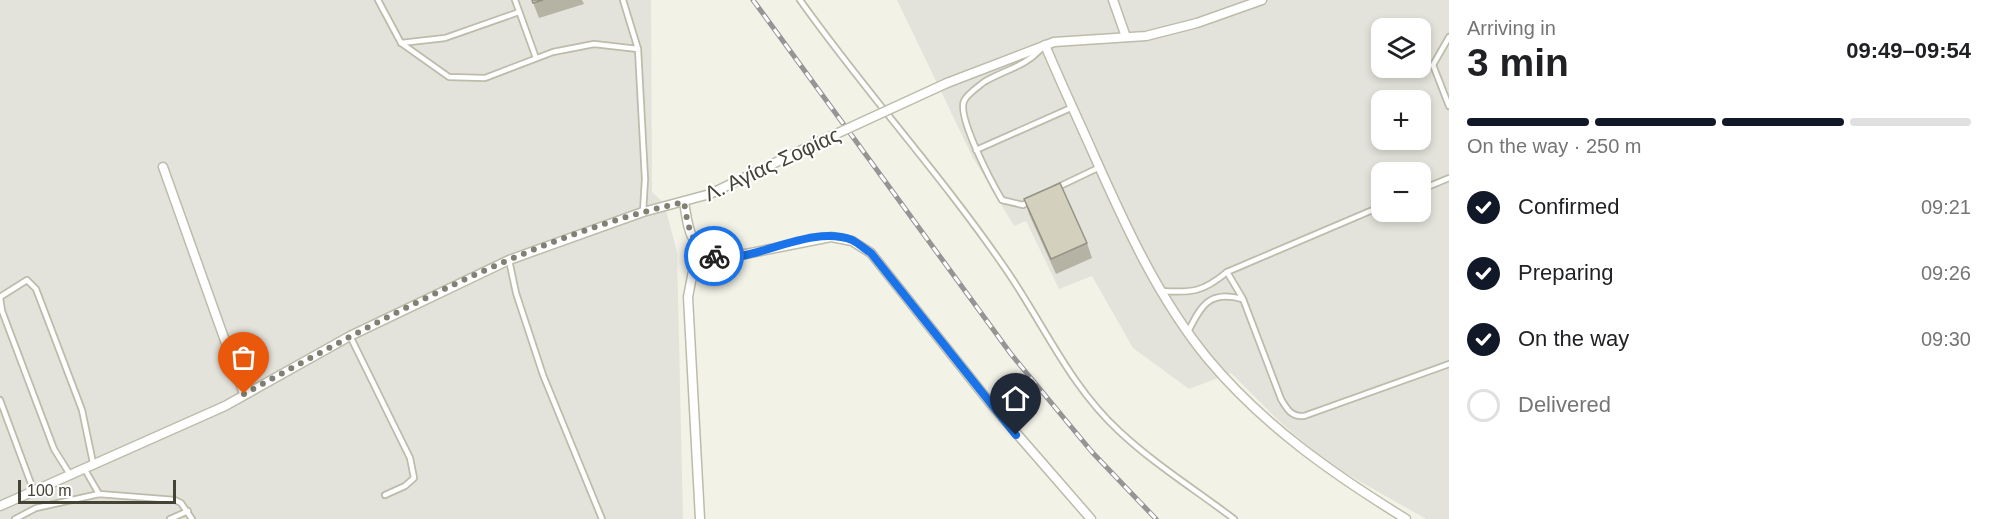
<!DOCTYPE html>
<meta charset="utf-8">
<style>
:root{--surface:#fff;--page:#f6f6f6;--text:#202124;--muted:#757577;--line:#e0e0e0;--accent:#111827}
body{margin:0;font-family:Arial,sans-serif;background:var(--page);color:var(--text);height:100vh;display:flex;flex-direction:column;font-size:22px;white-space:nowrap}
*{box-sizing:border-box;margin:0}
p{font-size:20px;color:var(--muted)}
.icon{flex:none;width:33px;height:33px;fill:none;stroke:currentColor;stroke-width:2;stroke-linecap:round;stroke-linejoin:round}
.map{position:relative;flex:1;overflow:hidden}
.drawer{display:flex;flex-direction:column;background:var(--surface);width:540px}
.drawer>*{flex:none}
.buttons{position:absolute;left:1371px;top:18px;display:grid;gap:12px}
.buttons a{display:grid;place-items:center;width:60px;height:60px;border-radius:12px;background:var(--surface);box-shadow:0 3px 9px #0003;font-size:30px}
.scale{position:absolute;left:18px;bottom:15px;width:158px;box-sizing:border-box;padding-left:6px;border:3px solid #444336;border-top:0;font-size:16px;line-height:21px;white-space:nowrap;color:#444336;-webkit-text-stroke:4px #fff;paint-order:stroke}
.pin{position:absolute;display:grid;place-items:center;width:51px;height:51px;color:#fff;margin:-62px -26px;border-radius:50% 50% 50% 0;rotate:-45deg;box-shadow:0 0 6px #0007}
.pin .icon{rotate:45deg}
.courier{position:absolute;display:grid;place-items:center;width:60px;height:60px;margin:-30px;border:4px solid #1a73e8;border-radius:50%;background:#fff;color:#222;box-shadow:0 2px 8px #0007}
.head em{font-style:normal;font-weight:800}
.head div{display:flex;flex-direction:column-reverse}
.head{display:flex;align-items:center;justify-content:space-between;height:102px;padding:0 18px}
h1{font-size:39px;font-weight:800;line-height:45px}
.bar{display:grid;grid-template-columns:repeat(4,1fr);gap:9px 6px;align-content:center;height:72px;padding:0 18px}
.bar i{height:8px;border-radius:4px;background:var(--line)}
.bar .current{background:var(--accent)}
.bar p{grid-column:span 4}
ol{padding:0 18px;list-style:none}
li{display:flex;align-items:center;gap:18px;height:66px}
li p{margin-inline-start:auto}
li .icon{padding:6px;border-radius:50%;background:var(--accent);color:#fff;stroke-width:4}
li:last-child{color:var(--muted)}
li i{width:33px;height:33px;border:3px solid var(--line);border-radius:50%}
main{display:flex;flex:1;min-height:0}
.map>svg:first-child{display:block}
.industrial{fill:#e4e3db;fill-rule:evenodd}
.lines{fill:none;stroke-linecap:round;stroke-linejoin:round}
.lane-casing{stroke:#bdbcaa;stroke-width:8}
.street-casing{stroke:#bdbcaa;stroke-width:11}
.lane{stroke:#fff;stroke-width:4.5}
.street{stroke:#fff;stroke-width:8}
.rail-casing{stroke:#959595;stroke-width:5}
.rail{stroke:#fff;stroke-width:3;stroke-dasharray:9;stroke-linecap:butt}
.street-bridge-casing{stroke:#bdbcaa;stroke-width:11;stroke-linecap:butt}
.street-bridge{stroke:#fff;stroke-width:8}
.wall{fill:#b5b3a3}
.building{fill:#d3d0bd;stroke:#949284;stroke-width:1.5}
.done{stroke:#818074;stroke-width:6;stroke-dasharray:0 10.8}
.route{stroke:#1a73e8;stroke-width:8}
.labels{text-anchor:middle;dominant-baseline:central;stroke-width:4.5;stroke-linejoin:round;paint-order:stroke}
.street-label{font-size:21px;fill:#444336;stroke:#fff}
</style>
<main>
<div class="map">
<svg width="1449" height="519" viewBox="0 0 1449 519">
<rect width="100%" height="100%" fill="#f2f2e7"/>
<!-- industrial -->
<g class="industrial">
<polygon points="0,0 651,0 652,192 664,203 677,252 683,519 0,519"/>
<path d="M897,0H1449V519H1426L1326,462L1279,421L1231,373L1189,389L1133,348L1092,276L1059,289L1026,221L1014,226L972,156ZM1382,28H1420V68H1382ZM1382,100H1420V140H1382ZM1382,172H1420V212H1382Z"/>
</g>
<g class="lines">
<defs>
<g id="lane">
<polyline points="378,0 401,43 449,77 485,78 553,52 594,44 638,49"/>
<polyline points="515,0 536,58"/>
<polyline points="623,0 638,49 645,179 643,212"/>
<path d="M800,0C866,93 943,177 1007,271C1044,325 1070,386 1119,431C1154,464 1196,490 1234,519"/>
<polyline points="1449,37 1433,65 1449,106"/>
<polyline points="401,43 445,38 519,12"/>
<polyline points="976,150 1073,107"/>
<polyline points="1056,188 1100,167"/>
<polyline points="1420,190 1449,178"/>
<path d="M1030,201L1023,205L1002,200C992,183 957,117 964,101C967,94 978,87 984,82C1004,70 1024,67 1040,50"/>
<polyline points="509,260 516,293 543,375 602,519"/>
<path d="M1227,272L1243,299L1281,399C1287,409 1291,417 1304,416L1449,364"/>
<path d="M1162,291C1192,293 1203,292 1227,272L1382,206"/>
<polyline points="0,297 27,280 36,289 82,410 93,463"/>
<polyline points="0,298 2,311 54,449 69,473"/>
<path d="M1188,332C1201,305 1210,290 1242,299"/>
<polyline points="350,336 410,458 414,478 405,486 385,495"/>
<polyline points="0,400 33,489"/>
<polyline points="84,468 99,494"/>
<polyline points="15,519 36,508 99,494 175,500 181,503 192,519"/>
<polyline points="170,519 188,511"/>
</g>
<g id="street">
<polyline points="1113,0 1126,37"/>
<path d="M1045,45C1060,81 1077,117 1093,153C1125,225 1158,298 1208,359C1264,426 1333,474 1406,519"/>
<polyline points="947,83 1054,42 1146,36 1197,23 1262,0"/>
<polyline points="163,167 244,394"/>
<path d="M684,202C689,232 689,247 720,259L831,237L852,241L871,253L991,404L1091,519"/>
<polyline points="0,506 225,406 350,336 509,260 643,212 710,194 812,145"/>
<polyline points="700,519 688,297 694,266 703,252"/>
</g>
</defs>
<!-- lane casing -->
<use href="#lane" class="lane-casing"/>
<!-- street casing -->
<use href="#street" class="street-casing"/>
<!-- lane -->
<use href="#lane" class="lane"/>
<!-- street -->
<use href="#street" class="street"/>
<defs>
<polyline id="rail" points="753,0 1011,354 1092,452 1156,519"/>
</defs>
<!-- rail casing -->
<use href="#rail" class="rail-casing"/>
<!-- rail -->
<use href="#rail" class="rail"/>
<defs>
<polyline id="street-bridge" points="812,145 947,83"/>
</defs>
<!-- street-bridge casing -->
<use href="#street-bridge" class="street-bridge-casing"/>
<!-- street-bridge -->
<use href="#street-bridge" class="street-bridge"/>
</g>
<!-- wall -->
<g class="wall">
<polygon points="532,0 582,0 584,4 539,18"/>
<polygon points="1024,199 1087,243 1092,258 1056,274 1029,214"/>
</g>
<!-- building -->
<g class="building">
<polygon points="532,0 543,0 533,3"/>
<polygon points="1060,183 1087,243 1051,259 1024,199"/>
</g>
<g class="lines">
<!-- done -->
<path class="done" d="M244,394C384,318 528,237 684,202C688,225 690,247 714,256"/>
<!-- route -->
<path class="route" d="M714,256C723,260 732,257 741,256C775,250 818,227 852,240C858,243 865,249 871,253L1016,435"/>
</g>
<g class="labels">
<!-- street labels -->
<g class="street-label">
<text transform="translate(772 164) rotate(-25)">Λ. Αγίας Σοφίας</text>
</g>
</g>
</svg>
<div class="buttons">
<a><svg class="icon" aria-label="layers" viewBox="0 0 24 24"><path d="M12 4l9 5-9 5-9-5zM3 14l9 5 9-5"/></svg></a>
<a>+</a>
<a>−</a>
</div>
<div class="scale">100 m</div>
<div class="pin" style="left:244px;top:394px;background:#ea580c"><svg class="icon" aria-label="bag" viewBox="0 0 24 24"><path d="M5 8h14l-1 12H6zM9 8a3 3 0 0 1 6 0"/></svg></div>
<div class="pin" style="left:1016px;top:435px;background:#1f2937"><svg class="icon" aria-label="home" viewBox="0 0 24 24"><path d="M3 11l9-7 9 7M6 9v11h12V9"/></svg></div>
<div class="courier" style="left:714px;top:256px"><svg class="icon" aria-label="bike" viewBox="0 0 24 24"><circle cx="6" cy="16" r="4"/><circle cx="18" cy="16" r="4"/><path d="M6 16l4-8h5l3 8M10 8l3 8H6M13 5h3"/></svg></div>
</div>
<section class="drawer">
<div class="head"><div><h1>3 min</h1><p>Arriving in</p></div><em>09:49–09:54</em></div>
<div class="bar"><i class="current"></i><i class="current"></i><i class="current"></i><i></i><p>On the way · 250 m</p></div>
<ol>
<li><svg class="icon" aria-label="check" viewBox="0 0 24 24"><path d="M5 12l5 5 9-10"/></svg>Confirmed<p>09:21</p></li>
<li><svg class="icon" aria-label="check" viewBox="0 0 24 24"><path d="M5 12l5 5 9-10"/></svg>Preparing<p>09:26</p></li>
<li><svg class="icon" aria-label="check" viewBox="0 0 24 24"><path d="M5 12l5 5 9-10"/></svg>On the way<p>09:30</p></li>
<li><i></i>Delivered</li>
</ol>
</section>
</main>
